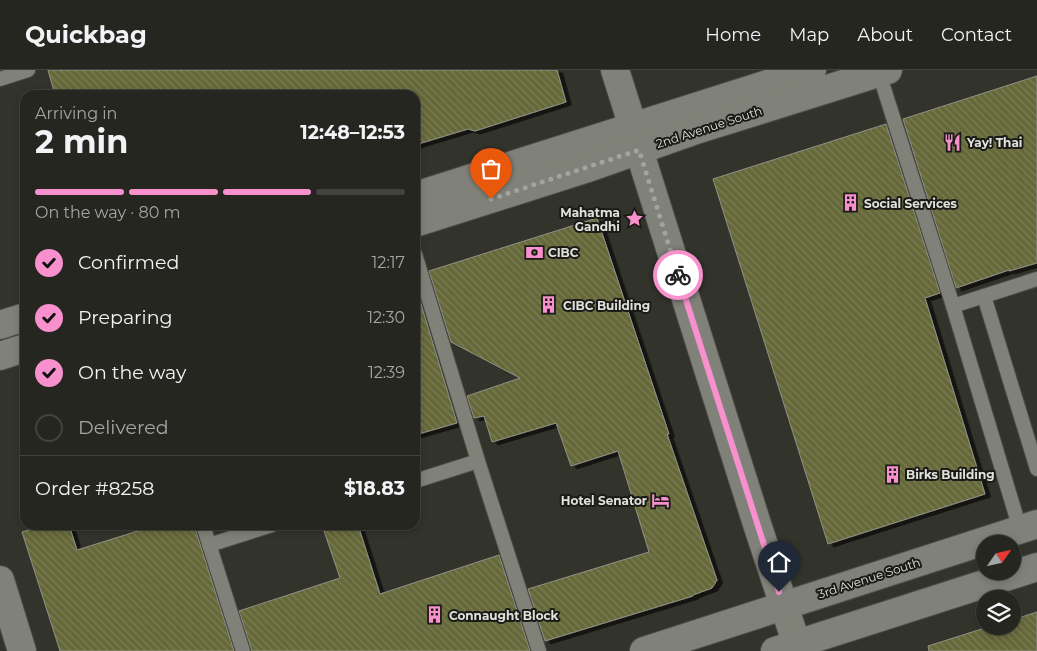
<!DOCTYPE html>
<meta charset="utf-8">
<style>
:root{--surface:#262620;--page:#2e2e29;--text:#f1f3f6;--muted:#a4a5a5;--line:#42433e;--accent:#f790cd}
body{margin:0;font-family:Montserrat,sans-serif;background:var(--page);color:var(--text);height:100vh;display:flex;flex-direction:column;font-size:19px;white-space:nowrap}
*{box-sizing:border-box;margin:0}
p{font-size:16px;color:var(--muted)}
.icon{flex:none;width:28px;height:28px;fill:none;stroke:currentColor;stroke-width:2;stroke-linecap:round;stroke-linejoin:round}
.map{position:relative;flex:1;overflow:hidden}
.sheet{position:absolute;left:20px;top:20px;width:400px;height:440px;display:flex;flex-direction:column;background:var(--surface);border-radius:15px;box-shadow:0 2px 8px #0003,0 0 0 1px var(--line)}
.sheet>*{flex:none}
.needle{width:32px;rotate:56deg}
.fabs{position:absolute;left:976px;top:465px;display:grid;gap:10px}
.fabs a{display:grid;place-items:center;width:45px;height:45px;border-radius:50%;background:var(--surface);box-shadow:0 2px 8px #0003,0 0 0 1px var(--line);font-size:25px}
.pin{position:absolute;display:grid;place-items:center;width:42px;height:42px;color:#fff;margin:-51px -21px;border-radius:50% 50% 50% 0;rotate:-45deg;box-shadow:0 0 5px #0007}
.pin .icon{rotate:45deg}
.courier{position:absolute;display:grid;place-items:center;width:50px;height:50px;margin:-25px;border:4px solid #f790cd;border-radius:50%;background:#fff;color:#222;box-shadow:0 1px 6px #0007}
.head em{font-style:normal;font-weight:700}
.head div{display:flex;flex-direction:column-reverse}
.head{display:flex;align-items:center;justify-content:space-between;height:85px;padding:0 15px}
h1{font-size:32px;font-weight:700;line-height:38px}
.bar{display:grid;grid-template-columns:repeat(4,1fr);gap:8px 5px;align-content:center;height:60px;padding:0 15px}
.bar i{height:6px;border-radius:4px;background:var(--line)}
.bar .current{background:var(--accent)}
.bar p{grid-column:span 4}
.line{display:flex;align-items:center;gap:12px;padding:0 15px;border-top:1px solid var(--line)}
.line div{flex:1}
ol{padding:0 15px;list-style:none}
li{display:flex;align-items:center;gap:15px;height:55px}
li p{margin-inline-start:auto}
li .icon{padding:5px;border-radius:50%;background:var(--accent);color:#111;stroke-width:4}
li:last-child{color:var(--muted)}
li i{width:28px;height:28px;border:2px solid var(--line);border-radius:50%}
header{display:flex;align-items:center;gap:30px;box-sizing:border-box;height:70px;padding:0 25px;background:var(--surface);border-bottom:1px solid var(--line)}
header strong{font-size:24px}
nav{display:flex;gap:28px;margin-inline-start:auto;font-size:18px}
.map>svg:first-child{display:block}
.building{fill:url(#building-back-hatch);stroke:#919289;filter:url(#shadow)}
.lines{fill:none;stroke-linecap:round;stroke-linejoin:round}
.service-casing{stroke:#4d4e47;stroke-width:16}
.minor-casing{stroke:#4d4e47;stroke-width:30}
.tertiary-casing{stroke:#4d4e47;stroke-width:30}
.secondary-casing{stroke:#4d4e47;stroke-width:30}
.service{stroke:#808178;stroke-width:14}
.minor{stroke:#808178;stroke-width:28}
.tertiary{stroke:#808178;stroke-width:28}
.secondary{stroke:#808178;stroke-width:28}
.done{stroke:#a3a49d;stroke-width:5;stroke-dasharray:0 9}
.route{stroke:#f790cd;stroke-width:6}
.labels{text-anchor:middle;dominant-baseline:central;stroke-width:4;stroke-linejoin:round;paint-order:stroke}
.street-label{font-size:12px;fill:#e0e1db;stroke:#1a1a17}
.poi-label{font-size:12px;font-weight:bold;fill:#e0e1db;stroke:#1a1a17;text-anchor:start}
</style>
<header>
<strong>Quickbag</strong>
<nav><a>Home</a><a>Map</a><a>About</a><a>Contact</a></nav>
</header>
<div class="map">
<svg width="1037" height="581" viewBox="0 0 1037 581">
<defs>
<pattern id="building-back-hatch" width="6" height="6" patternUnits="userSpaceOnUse" patternTransform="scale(1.25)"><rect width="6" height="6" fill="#656839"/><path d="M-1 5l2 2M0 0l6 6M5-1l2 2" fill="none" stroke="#7b7d55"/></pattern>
<filter id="shadow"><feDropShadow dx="5.5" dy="3" stdDeviation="0" flood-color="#0009"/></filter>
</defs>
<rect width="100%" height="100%" fill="#32332b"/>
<!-- building -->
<g class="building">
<polygon points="48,0 557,0 566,32 475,61 468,59 415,75 415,25 55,25"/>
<polygon points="1037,6 1037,193 1009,201 1009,200 956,218 903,49"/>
<polygon points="886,54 940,223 925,228 985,424 828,474 713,109"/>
<polygon points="597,148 669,364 667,364 717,510 712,518 693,525 693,526 545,571 528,519 649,482 618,381 571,396 556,353 492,372 484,346 474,348 467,326 520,308 451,272 429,201"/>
<polygon points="415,214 457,353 415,365"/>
<polygon points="44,455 69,455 77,480 157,455 194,455 234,581 60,581 22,462"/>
<polygon points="322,455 358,455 380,524 499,485 530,581 252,581 239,541 340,508"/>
<polygon points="1037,542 1037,581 929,581 928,576 991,556 1012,556 1012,550"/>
</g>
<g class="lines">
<defs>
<g id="service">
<polyline points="879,3 953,236 1020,459"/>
<polyline points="0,9 28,0"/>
<polyline points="415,184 478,391 539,581"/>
<polyline points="984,226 1037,399"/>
<polyline points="953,236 1037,209"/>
<polyline points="415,411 478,391"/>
<polyline points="203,455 243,581"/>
<polyline points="209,475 272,455"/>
</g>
<g id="minor">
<polyline points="615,0 633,57"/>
<polyline points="639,80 757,454 799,581"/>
</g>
<g id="tertiary">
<path d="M415,126C548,85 680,42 812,0"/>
<polyline points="415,153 585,99 693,61 888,0"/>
<polyline points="0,255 25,247"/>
<polyline points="0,286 25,278"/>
</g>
<g id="secondary">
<polyline points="0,510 22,581"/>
<polyline points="644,581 1037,454"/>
<polyline points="775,581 1037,497"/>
</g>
</defs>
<!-- service casing -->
<use href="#service" class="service-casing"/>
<!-- minor casing -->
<use href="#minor" class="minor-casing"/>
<!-- tertiary casing -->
<use href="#tertiary" class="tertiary-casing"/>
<!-- secondary casing -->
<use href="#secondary" class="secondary-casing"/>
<!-- service -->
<use href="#service" class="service"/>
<!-- minor -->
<use href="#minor" class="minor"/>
<!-- tertiary -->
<use href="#tertiary" class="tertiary"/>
<!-- secondary -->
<use href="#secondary" class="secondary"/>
</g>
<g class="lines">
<!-- done -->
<polyline class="done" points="491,129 639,80 678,205"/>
<!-- route -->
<polyline class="route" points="678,205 779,522"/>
</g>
<!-- icons -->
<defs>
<symbol id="restaurant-bare" viewBox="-9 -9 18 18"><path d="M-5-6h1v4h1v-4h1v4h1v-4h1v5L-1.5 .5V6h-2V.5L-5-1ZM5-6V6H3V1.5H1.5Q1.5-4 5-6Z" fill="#f790cd" stroke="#1a1a17" stroke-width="2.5" paint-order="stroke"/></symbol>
<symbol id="building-bare" viewBox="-9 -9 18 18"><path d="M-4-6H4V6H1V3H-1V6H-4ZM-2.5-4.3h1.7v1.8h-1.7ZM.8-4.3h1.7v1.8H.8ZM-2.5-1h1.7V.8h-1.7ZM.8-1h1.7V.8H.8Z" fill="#f790cd" stroke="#1a1a17" stroke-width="2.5" paint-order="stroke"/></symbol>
<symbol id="sight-bare" viewBox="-9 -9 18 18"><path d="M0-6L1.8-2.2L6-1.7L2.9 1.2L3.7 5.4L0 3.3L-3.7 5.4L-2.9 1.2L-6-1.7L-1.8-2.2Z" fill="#f790cd" stroke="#1a1a17" stroke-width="2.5" paint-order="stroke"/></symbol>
<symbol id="bank-bare" viewBox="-9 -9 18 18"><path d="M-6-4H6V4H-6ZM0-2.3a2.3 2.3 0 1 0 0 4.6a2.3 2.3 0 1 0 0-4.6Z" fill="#f790cd" stroke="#1a1a17" stroke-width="2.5" paint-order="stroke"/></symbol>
<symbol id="hotel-bare" viewBox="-9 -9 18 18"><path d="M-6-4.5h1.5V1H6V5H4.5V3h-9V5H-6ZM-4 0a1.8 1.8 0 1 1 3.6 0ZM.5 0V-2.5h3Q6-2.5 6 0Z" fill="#f790cd" stroke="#1a1a17" stroke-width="2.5" paint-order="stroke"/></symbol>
</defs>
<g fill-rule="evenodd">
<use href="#restaurant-bare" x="940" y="60" width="25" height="25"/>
<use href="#building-bare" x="838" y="120" width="25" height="25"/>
<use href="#sight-bare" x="622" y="136" width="25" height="25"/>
<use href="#bank-bare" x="522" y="170" width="25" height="25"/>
<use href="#building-bare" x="536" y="222" width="25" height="25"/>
<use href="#building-bare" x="880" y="392" width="25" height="25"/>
<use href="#hotel-bare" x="648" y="418" width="25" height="25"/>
<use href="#building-bare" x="422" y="532" width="25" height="25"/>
</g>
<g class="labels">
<!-- street labels -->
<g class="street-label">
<text transform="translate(709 57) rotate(-18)">2nd Avenue South</text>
<text transform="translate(869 508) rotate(-18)">3rd Avenue South</text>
</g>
<!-- poi labels -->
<g class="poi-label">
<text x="967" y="72">Yay! Thai</text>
<text x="864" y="133">Social Services</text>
<text x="620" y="142" text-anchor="end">Mahatma<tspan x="620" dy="14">Gandhi</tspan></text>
<text x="548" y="182">CIBC</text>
<text x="563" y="235">CIBC Building</text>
<text x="906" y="404">Birks Building</text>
<text x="647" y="430" text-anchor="end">Hotel Senator</text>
<text x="449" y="545">Connaught Block</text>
</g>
</g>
</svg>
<div class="fabs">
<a><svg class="needle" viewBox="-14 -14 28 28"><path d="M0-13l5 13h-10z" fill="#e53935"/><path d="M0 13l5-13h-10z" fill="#a4a5a5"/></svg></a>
<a><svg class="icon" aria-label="layers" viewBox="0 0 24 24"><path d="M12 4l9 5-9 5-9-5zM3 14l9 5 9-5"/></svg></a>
</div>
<div class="pin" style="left:491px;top:129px;background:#ea580c"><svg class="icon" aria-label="bag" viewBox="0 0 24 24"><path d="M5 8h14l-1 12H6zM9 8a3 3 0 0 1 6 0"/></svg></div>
<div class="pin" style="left:779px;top:522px;background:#1f2937"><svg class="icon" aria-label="home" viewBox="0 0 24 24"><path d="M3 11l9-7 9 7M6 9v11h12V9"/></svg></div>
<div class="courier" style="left:678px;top:205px"><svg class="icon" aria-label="bike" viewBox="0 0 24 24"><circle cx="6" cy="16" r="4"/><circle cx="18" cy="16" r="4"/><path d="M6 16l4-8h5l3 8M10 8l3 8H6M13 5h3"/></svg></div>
<section class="sheet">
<div class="head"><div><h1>2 min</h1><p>Arriving in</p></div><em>12:48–12:53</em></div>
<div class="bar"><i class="current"></i><i class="current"></i><i class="current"></i><i></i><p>On the way · 80 m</p></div>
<ol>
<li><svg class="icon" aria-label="check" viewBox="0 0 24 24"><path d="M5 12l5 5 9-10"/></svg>Confirmed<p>12:17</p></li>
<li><svg class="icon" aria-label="check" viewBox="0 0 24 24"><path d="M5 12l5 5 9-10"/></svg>Preparing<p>12:30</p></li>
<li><svg class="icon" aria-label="check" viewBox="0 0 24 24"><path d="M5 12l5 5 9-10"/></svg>On the way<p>12:39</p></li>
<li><i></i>Delivered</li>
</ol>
<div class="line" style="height:65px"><div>Order #8258</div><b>$18.83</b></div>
</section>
</div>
